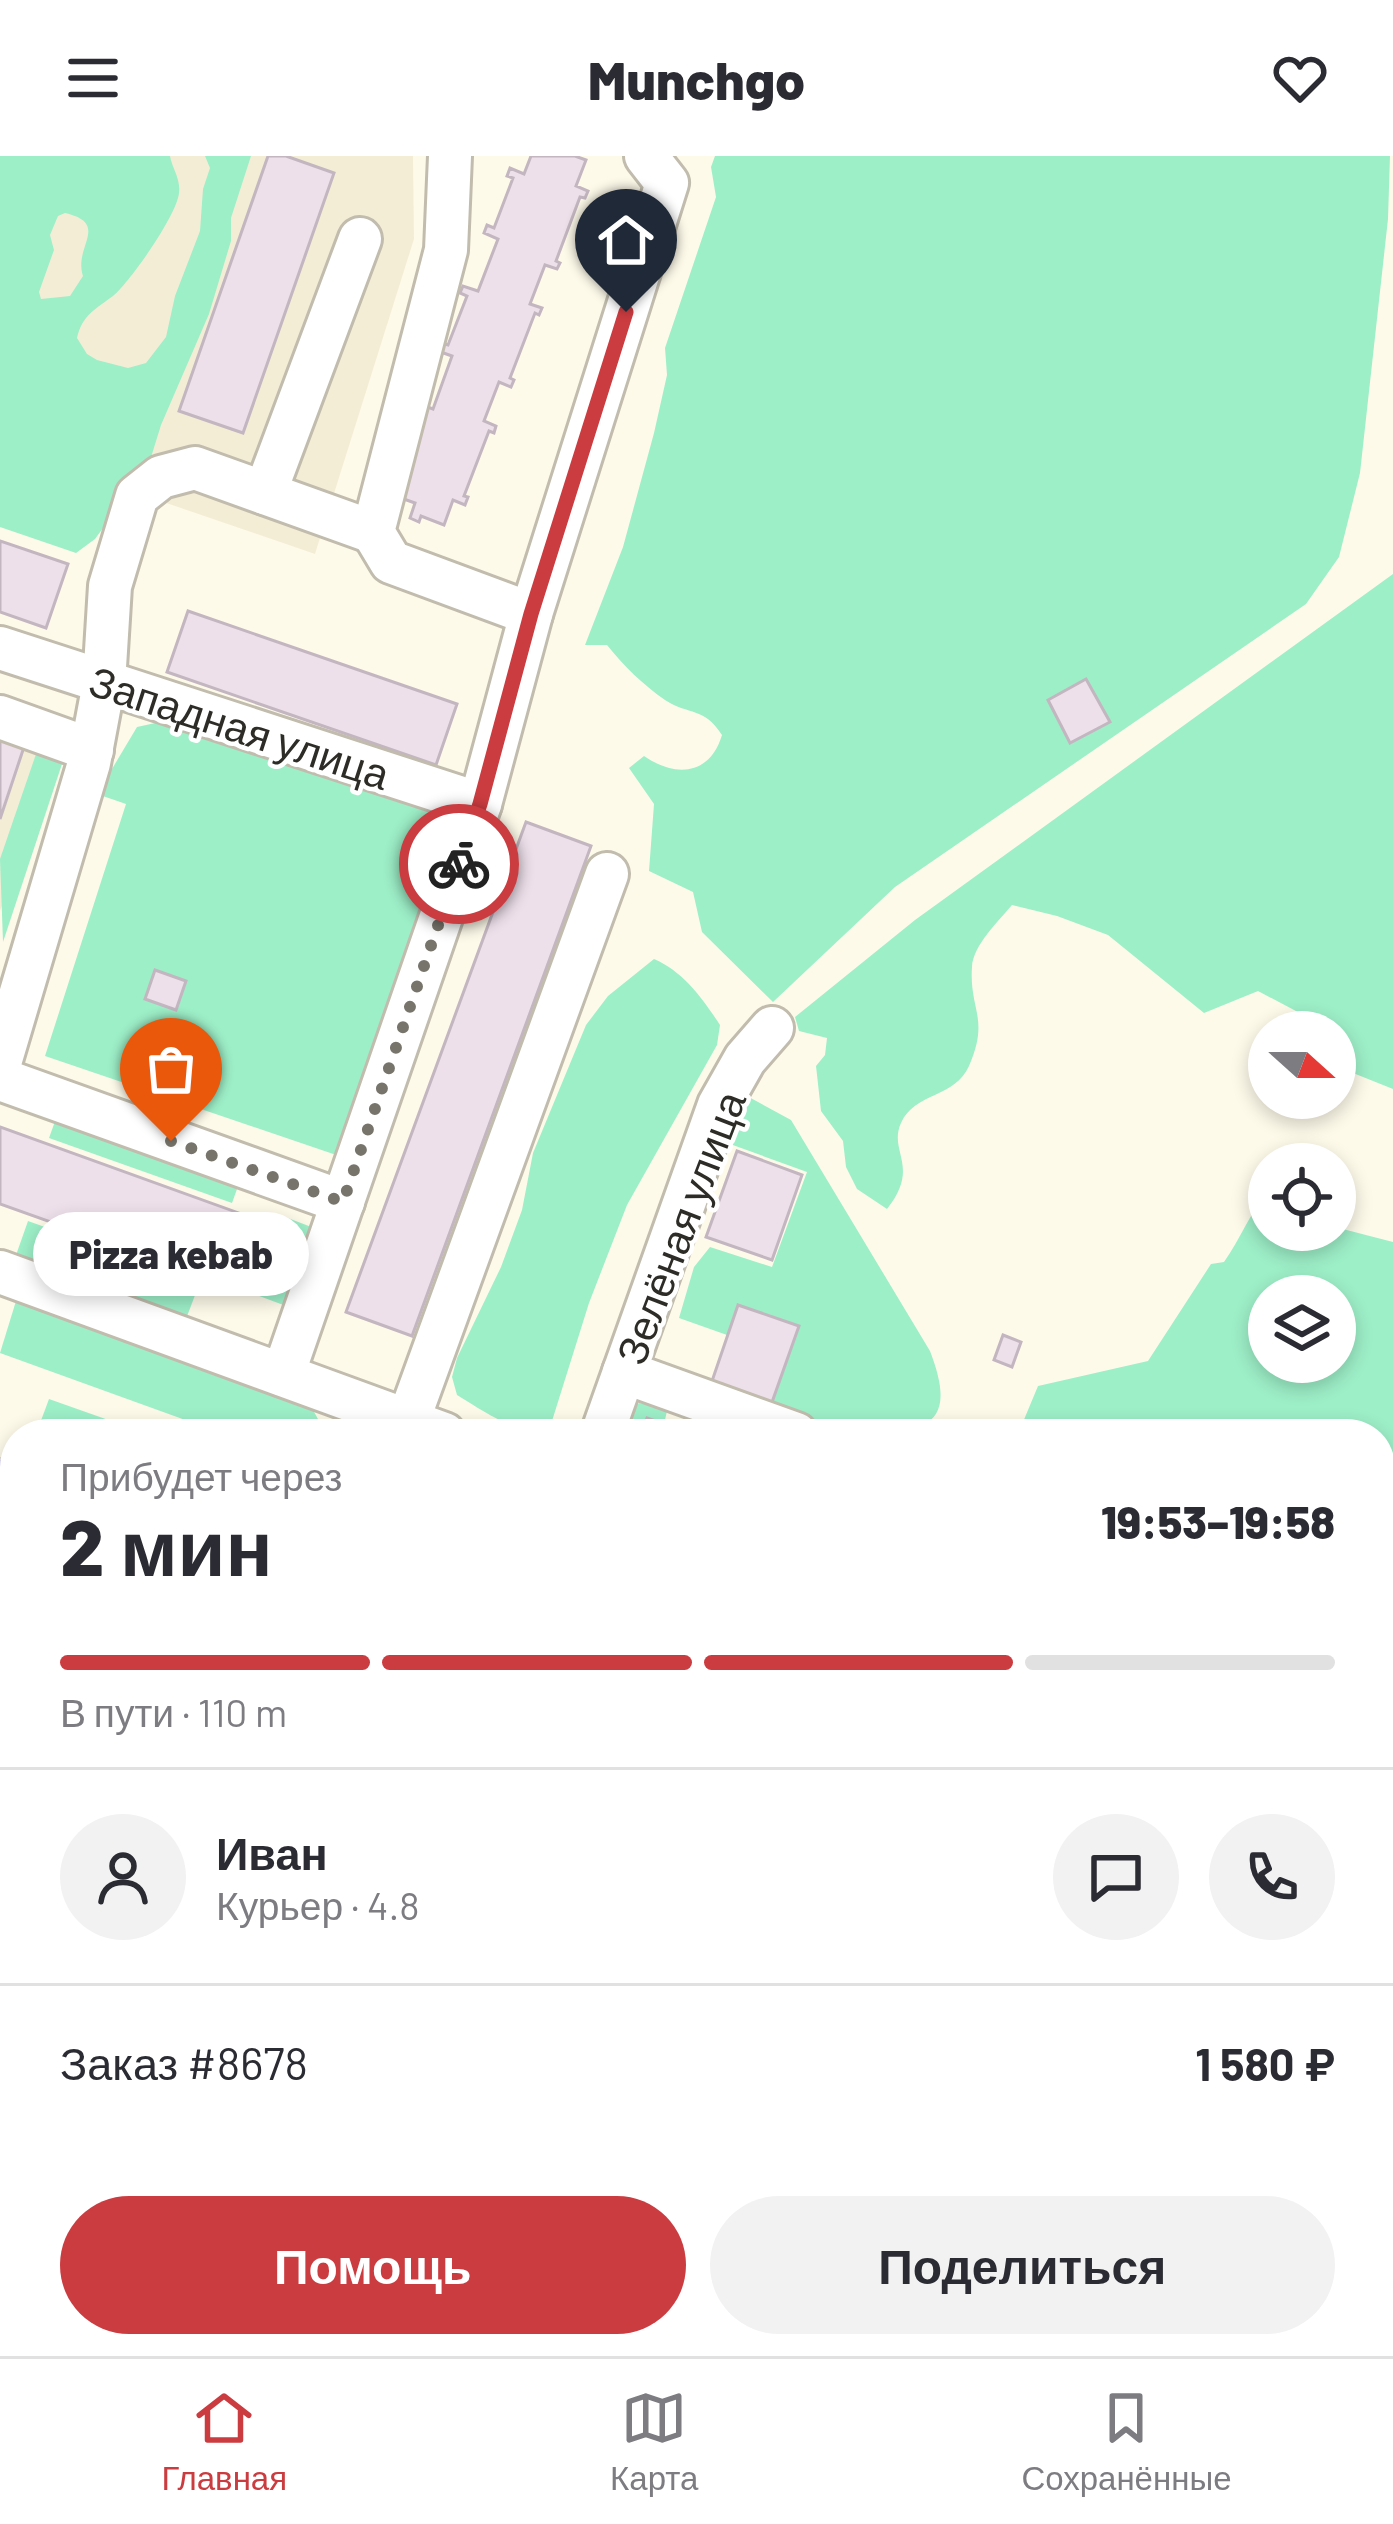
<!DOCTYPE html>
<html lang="ru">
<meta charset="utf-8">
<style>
:root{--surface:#fff;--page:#f2f2f3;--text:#2b2b33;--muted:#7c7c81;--line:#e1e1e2;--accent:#cb3c40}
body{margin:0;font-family:Barlow,sans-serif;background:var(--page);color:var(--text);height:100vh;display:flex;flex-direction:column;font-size:45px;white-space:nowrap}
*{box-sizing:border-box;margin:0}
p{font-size:39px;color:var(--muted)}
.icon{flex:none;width:66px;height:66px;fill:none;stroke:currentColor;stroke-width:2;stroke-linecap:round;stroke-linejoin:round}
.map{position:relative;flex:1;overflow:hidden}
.details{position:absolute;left:0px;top:1263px;width:1395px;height:939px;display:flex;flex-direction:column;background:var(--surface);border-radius:48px 48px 0 0;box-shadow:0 6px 18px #0003}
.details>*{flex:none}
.needle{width:78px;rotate:111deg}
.fabs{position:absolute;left:1248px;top:855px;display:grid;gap:24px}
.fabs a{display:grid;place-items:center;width:108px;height:108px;border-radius:50%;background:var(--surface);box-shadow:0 6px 18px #0003;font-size:60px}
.pin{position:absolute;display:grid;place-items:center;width:102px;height:102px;color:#fff;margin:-123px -51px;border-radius:50% 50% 50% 0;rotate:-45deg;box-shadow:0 0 12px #0007}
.pin .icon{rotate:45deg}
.courier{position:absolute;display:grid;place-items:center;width:120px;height:120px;margin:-60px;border:9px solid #cb3c40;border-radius:50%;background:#fff;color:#222;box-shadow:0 3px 15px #0007}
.bubble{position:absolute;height:84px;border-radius:42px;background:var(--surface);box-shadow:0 6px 18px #0003;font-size:39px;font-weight:800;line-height:84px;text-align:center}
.overview em{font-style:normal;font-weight:800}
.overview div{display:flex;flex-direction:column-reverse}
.overview{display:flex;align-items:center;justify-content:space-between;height:204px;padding:0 60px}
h1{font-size:78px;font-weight:800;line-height:90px}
.bar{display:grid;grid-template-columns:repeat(4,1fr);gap:18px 12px;align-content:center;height:144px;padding:0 60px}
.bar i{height:15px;border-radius:9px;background:var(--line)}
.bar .current{background:var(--accent)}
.bar p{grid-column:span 4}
.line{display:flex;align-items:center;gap:30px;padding:0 60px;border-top:3px solid var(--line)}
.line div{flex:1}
.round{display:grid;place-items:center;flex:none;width:126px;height:126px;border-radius:63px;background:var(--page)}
.cta{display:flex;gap:24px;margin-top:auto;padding:24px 60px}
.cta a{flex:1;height:138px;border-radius:72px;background:var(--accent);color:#fff;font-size:48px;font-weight:800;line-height:138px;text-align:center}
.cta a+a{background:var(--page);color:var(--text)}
header{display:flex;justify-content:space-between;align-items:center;height:156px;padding:0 60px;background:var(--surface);font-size:54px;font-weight:800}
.menu{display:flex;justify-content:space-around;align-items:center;height:168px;border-top:3px solid var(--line);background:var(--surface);font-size:33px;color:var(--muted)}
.menu a{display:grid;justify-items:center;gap:6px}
.menu .current{color:var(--accent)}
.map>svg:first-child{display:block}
.built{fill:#f4edd6}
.green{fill:#9defc8;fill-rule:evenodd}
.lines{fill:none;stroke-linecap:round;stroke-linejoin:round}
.stream{stroke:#bee5f6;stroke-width:10}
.building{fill:#eee0eb;stroke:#c3b6c0;stroke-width:3}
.minor-casing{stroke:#c1bcad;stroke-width:48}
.major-casing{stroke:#dedddc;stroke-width:60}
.minor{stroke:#fff;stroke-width:42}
.major{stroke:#bfb7e3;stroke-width:54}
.done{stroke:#77746b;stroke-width:12;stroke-dasharray:0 21.6}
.route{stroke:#cb3c40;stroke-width:15}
.labels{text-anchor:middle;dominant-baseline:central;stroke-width:9;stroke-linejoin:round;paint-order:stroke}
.street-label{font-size:42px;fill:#2e2c26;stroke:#fff}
</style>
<header><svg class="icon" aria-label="menu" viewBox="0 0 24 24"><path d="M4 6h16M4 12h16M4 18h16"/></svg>Munchgo<svg class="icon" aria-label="heart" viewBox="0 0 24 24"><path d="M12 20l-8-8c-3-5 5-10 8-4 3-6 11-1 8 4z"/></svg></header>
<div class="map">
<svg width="1393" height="2200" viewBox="0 0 1393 2200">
<rect width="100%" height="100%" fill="#fefaea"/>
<!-- built -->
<g class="built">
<polygon points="3,0 413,0 414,83 315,398 0,290"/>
<polygon points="0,540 69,565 0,755"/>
</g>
<!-- green -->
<g class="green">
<path d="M0,0H170C172,12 181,23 179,37C177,59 130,126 113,140C96,153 82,159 77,182L87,198L97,204L128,212L146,207L166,181L175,140L200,75L203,33L210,12L205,0H251L231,62V85L209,158L161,269L148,311L95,383L76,397L0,371ZM65,57C111,68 73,90 83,120L70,140L41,143L39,136L54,94L50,79L58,60Z"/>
<path d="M715,0H1390L1388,63L1360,317L1339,401L1306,448L895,731L773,846L702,776L693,736L649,715L654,648L629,612L644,600C676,622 710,619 722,579C703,550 690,560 665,544C642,528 624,510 607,489H585L623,391L654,277L667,219L665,192L716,41L711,11Z"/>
<path d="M1393,418V933L1348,915L1345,881L1258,835L1204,857L1108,779L1057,760L1012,749C999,765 973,789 972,811C969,854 990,862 969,910C955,942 915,936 901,967C888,996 921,1010 887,1053L857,1033L846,1011L843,985L821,955L816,910L825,899L827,882L799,875L795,861L915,764Z"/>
<polygon points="178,562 442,647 455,685 348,1003 45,900 126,648 97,638 137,571"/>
<polygon points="36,598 62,608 3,786 0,703"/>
<path d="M654,803C684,816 703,843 720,869L717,889L627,1049L589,1147L552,1265C513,1280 491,1259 457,1239L452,1221L457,1202L501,1111L522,1054L533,997L586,869L608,840Z"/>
<path d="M747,940L791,964L930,1195C955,1260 936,1277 870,1277C856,1277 839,1280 824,1278C789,1274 751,1252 718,1241L798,1170L739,1149L727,1179L679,1162L694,1111L710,1091L772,1111L807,1016L730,988Z"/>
<polygon points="58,957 241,1022 232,1047 49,982"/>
<path d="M1269,1034V1074L1335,1071L1393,1086V1781L1380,1778V1278H1018L1038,1230L1148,1205L1211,1108L1224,1106C1241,1082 1249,1058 1269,1034ZM1269,1140H1335V1206H1269Z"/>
<polygon points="280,1059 314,1072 286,1150 251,1137"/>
<polygon points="28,1065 200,1126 186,1163 15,1102"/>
<polygon points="16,1145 312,1252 326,1278 224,1278 0,1197"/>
<polygon points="49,1243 148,1278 36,1278"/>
<polygon points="639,1247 668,1251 664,1268 647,1262 641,1278 615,1278"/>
<polygon points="0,1542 15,1550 15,1808 0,1814"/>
<polygon points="1380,1871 1393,1875 1393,2149 1380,2144"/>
<polygon points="1380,2168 1393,2173 1393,2200 1191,2200 1206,2187 1380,2187"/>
<polygon points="188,2187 327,2187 317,2200 178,2200"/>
<polygon points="545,2187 828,2187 826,2192 810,2188 777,2190 746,2200 571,2200"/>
<polygon points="1171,2187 1156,2200 886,2200 841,2188"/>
</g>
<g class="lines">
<!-- stream -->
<polyline class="stream" points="1175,2200 1188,2187"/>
</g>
<!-- building -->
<g class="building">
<polygon points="268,0 286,0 334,17 243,277 179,255"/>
<polygon points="531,0 575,0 586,4 576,30 588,35 585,42 580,41 556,105 560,107 557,113 545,109 530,148 542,152 539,159 535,157 510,222 514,224 511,231 499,226 484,265 496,270 494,277 489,275 464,340 468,341 465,349 453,344 444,369 421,360 419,366 410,362 415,347 398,341 417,247 433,253 452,200 438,195 441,187 448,189 467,140 460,137 463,130 478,135 498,83 484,77 487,69 494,72 513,22 507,20 510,12 524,18"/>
<polygon points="0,385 68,408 46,472 0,456"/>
<polygon points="188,455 457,548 436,609 167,516"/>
<polygon points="1086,523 1110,566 1070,587 1048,544"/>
<polygon points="0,583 24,591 0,663"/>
<polygon points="526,666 591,690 412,1180 346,1156"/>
<polygon points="155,814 186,825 176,854 145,843"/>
<polygon points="0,971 272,1069 247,1136 0,1048"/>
<polygon points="737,995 802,1019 772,1104 706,1081"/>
<polygon points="738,1149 799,1170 771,1249 711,1228"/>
<polygon points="1003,1179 1021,1186 1012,1211 994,1204"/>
<polygon points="647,1262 664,1268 692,1278 641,1278"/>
<polygon points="8,1416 15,1419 15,1506 0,1501 0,1440"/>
<polygon points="327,2187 384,2187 399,2198 317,2200"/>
</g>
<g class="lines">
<defs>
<g id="minor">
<polyline points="450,0 446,94 373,376 391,406 531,458"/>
<polyline points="265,337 360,83"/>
<polyline points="0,492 480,648"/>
<polyline points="0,561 92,594"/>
<polyline points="0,907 89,607 104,527 110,430 137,340 161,321 195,312 373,376"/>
<polyline points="0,923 343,1046"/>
<polyline points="0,1116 444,1278"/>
<polyline points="624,1216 796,1278"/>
<polyline points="283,1219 480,648 531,458 667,27 646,0"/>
<polyline points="408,1265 607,718"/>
<polyline points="602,1278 719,949 745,903 772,872"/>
<polyline points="0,1525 15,1532"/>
<polyline points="0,1864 15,1870"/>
<polyline points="1380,2156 1393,2160"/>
<polyline points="509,2187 534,2200"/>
<polyline points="140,2200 150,2187"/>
<polyline points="426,2200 437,2187"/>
</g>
<g id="major">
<polyline points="0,1331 15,1336"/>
<polyline points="1380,1811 1393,1815"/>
</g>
</defs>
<!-- minor casing -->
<use href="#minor" class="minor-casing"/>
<!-- major casing -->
<use href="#major" class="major-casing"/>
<!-- minor -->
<use href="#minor" class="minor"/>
<!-- major -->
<use href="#major" class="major"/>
</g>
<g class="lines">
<!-- done -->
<polyline class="done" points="171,985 343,1046 459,708"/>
<!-- route -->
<polyline class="route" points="459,708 480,648 531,458 626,156"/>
</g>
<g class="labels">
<!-- street labels -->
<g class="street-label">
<text transform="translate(240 570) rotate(18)">Западная улица</text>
<text transform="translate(679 1071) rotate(-69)">Зелёная улица</text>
</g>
</g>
</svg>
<div class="fabs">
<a><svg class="needle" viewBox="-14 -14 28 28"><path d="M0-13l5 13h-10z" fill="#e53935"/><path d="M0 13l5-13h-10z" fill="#7c7c81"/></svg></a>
<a><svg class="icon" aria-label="locate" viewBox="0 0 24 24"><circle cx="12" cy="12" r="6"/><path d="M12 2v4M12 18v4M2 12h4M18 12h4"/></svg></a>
<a><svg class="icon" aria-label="layers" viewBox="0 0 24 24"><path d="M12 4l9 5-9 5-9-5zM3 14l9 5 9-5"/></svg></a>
</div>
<div class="pin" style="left:171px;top:985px;background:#ea580c"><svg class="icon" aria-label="bag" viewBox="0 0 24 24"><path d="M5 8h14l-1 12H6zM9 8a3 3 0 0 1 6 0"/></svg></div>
<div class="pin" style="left:626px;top:156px;background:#1f2937"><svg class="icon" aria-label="home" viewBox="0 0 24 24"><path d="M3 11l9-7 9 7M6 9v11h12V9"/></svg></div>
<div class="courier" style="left:459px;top:708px"><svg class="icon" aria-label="bike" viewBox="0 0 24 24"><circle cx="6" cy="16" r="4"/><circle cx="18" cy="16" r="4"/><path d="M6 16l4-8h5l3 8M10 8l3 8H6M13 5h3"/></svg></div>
<div class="bubble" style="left:33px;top:1056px;width:276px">Pizza kebab</div>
<section class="details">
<div class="overview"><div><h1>2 мин</h1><p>Прибудет через</p></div><em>19:53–19:58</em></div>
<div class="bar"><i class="current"></i><i class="current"></i><i class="current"></i><i></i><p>В пути · 110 m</p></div>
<div class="line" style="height:216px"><a class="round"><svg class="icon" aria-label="person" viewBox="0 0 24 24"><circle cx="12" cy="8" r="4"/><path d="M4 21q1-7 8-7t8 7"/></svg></a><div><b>Иван</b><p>Курьер · 4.8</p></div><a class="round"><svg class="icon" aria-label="chat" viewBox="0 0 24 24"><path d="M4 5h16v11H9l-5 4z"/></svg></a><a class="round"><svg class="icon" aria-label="phone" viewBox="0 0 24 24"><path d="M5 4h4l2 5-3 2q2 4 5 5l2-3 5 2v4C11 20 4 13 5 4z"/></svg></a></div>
<div class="line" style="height:156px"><div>Заказ #8678</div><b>1 580 ₽</b></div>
<div class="cta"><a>Помощь</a><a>Поделиться</a></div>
</section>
</div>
<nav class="menu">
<a class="current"><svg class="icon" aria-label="home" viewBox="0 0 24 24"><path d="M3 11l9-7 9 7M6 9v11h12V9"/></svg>Главная</a>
<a><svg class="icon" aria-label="map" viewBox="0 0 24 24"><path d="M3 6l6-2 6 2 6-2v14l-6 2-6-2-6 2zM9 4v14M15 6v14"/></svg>Карта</a>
<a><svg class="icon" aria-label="saved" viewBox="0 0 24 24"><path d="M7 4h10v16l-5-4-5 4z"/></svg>Сохранённые</a>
</nav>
